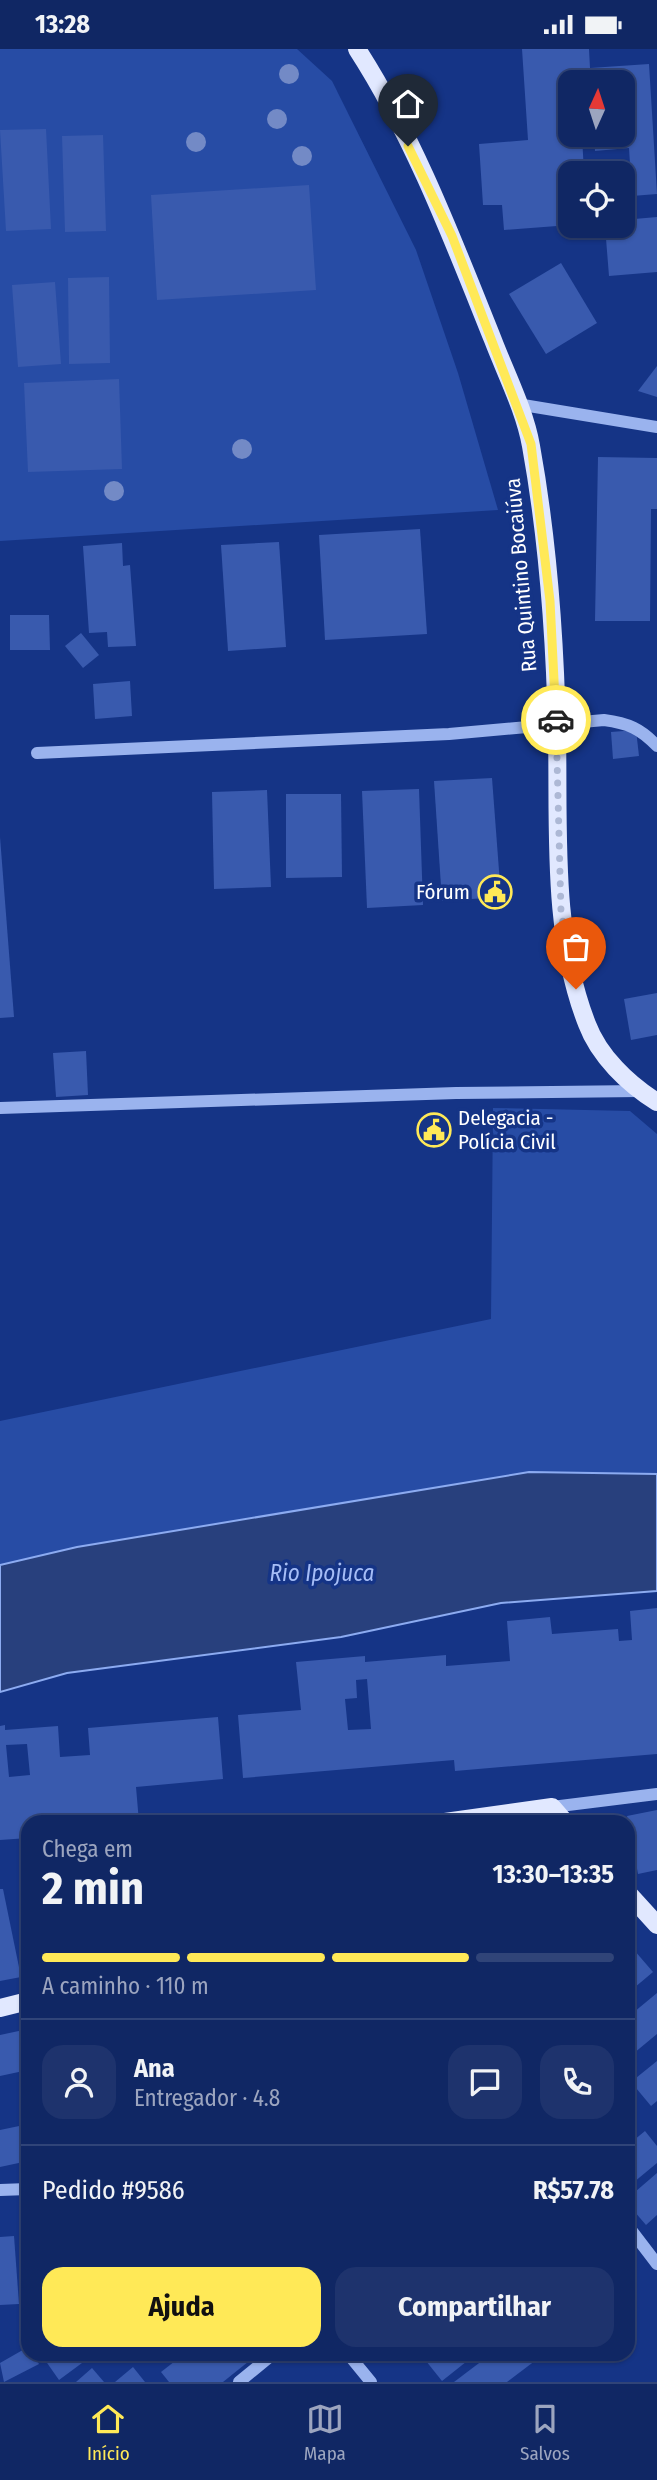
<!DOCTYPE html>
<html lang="pt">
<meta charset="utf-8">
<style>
:root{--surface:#102764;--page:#1e336d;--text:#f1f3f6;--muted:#9ca5bf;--line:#304478;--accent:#ffe957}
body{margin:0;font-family:"Fira Sans Condensed",sans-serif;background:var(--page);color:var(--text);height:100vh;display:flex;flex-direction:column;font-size:26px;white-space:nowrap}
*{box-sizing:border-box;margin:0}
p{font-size:23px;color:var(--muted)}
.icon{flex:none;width:38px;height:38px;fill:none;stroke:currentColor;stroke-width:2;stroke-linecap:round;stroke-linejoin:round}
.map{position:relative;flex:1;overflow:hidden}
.panel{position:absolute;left:21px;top:1766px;width:614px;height:546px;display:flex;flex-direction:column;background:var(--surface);border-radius:21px;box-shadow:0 2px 5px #0004,0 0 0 2px var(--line)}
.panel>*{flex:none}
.needle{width:46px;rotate:3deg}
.tools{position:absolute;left:558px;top:21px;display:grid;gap:14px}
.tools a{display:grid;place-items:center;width:77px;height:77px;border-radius:14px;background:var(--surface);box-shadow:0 2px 5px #0004,0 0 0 2px var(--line);font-size:35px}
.pin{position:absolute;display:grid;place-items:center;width:60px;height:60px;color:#fff;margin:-72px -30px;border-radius:50% 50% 50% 0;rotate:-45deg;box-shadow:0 0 7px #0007}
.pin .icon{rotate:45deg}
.courier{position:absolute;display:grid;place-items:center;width:70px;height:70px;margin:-35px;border:5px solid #ffe957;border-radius:50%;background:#fff;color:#222;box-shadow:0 2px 9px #0007}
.overview em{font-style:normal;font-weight:700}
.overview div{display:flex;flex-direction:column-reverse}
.overview{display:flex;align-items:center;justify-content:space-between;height:119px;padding:0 21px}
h1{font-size:46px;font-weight:700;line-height:52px}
.bar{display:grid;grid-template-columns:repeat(4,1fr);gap:10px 7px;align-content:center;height:84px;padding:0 21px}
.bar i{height:9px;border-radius:5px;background:var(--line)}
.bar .selected{background:var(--accent)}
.bar p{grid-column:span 4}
.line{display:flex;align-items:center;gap:18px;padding:0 21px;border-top:2px solid var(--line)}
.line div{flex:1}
.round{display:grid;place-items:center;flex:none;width:74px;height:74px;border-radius:21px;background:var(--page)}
.cta{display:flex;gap:14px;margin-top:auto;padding:14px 21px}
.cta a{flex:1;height:80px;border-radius:21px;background:var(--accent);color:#111;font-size:28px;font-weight:700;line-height:80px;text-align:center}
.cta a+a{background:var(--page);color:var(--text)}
.status{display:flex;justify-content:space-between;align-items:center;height:49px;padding:0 35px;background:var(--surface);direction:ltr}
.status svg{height:19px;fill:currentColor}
.dock{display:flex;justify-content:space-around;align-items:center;height:98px;border-top:2px solid var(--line);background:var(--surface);font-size:19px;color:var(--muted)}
.dock a{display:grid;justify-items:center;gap:4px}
.dock .selected{color:var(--accent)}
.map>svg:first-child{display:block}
.green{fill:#274ca5}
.water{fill:#28407d;stroke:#8cabf1;stroke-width:2}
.building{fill:#395aae;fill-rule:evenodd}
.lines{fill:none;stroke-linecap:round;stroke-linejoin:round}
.minor{stroke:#9ab3ee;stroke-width:12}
.major{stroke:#e1e8ff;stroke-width:18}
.tree{fill:#738ac6}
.done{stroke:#adb8d5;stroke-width:7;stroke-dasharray:0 12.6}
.route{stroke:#ffe957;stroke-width:9}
.labels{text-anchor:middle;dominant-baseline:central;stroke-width:7;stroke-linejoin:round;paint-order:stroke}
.street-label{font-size:21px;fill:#fff;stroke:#153486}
.poi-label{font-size:21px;fill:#fff;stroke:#153486;text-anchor:end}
.water-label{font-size:23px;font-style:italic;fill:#a5bdf6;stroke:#153486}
</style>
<div class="status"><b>13:28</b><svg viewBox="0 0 49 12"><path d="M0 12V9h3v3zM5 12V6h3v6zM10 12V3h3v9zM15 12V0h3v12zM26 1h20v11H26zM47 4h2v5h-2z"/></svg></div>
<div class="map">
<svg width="657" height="2333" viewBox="0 0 657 2333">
<rect width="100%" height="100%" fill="#153486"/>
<!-- green -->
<g class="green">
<polygon points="0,0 297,0 332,32 416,201 458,324 498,461 0,492"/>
<polygon points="493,1059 630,1062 657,1085 657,1425 529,1423 77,1498 0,1516 0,1372 491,1270"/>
</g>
<!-- water -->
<polygon class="water" points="529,1423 657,1425 657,1542 501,1554 341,1588 67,1624 0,1643 0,1516 77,1498"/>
<!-- building -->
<g class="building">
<polygon points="522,0 589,0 590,19 649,15 657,145 632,147 629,99 595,102 594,86 623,86 623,33 570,33 570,86 582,86 584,124 570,124 570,176 504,181 502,156 483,156 479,95 528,91"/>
<polygon points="46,80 51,180 6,182 0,81"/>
<polygon points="103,86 106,182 65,183 62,87"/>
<polygon points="309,136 316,241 157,251 151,146"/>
<polygon points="657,168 657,223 609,227 605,177 623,177 623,171"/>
<polygon points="561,214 597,274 546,305 509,245"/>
<polygon points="109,228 110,314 69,315 68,229"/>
<polygon points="55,233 61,315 18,318 12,236"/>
<polygon points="657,317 657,348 638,342"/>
<polygon points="119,330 122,420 28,423 24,334"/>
<polygon points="598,408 657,409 657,460 651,460 650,572 595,572"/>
<polygon points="420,480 427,585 325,591 319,486"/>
<polygon points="279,493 286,598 228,602 221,496"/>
<polygon points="122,494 123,517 130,516 136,597 108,598 107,583 89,584 83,497"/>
<polygon points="10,566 49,566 50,601 10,601"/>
<polygon points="81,584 99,606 83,619 65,597"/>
<polygon points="130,632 132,667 95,670 93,635"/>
<polygon points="636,681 639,707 613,710 611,683"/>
<polygon points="492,729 501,848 442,852 434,732"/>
<polygon points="419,740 423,856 367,859 362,742"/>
<polygon points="267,741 271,838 214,840 212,743"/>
<polygon points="286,745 341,745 342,828 286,829"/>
<polygon points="0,788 14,968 0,969"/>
<polygon points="657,944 657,986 631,991 624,950"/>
<polygon points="86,1002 88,1046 56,1048 53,1004"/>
<path d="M657,1559V1705L455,1722L454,1711L243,1729L238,1666L301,1661L296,1613L365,1607V1613L446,1606V1617L510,1612L507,1572L550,1568L552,1585L618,1580L619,1592L632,1591L630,1562ZM367,1630L371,1680L348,1681L345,1650L357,1649L356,1631Z"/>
<path d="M218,1668L223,1730L136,1738L139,1773H28V1789L0,1791V1677L5,1676V1681L58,1677L60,1708L90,1706L88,1679ZM27,1695L30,1726L9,1728L6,1696Z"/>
<polygon points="657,1761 657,1821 638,1825 627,1767"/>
<polygon points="0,1840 3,1840 21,1928 0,1932"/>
<polygon points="628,1894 653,1923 628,1944"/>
<polygon points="657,1944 657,1985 628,2009 628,1968"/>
<polygon points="28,1980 28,2021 0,2027 0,1986"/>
<polygon points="657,2012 657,2052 651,2057 631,2033"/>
<polygon points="24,2076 28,2112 0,2118 0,2081"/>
<polygon points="645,2082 657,2097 657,2114 628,2138 628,2096"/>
<polygon points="657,2124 657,2166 646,2176 628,2155 628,2149"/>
<polygon points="14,2187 19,2255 0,2256 0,2188"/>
<polygon points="28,2298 28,2305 33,2305 39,2315 4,2333 0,2314"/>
<polygon points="54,2305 76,2305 82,2314 59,2331 45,2311"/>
<polygon points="184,2305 258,2305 223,2333 169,2333 161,2323"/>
<polygon points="424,2305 476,2305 442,2332 422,2307"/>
<polygon points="491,2305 544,2305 507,2333 454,2333"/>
<polygon points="133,2318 145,2333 115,2333"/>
<polygon points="92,2319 104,2333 76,2333"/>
</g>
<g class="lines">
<!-- minor -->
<g class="minor">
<polyline points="517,355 657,378"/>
<path d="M37,704L449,685L604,671C628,674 641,680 657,697"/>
<polyline points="0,1059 456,1044 640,1042"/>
<polyline points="552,1758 657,1745"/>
<polyline points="0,2141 28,2140"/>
<polyline points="628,2177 657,2215"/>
<polyline points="348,2305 371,2333"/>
<polyline points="239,2333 273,2305"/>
</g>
<!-- major -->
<g class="major">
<path d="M357,0C414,88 454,194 493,291C506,325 525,362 531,397C548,491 555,589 557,684C559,780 551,883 587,975C599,1007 628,1035 657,1053"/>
<polyline points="445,1773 552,1758 565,1773"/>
<polyline points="628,1844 657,1876"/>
<polyline points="0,1959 28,1952"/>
</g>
</g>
<!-- trees -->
<g class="tree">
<circle cx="289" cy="25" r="10"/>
<circle cx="277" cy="70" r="10"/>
<circle cx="196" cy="93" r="10"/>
<circle cx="302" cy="107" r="10"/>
<circle cx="242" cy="400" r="10"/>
<circle cx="114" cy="442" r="10"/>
</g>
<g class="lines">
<!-- done -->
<polyline class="done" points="556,671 561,863 576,940"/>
<!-- route -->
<polyline class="route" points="408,97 452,187 531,395 550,552 556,671"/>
</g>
<!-- icons -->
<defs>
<symbol id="civic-ring" viewBox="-11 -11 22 22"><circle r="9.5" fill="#153486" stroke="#ffe957" stroke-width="1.5"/><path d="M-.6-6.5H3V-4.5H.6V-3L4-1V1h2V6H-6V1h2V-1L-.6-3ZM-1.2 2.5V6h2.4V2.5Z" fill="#ffe957"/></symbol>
</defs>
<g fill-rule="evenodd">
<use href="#civic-ring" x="476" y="824" width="38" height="38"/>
<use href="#civic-ring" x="415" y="1062" width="38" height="38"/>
</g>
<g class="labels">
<!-- street labels -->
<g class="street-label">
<text transform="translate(521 526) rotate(-95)">Rua Quintino Bocaiúva</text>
</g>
<!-- poi labels -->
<g class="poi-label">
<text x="470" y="843">Fórum</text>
<text x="458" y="1069" text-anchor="start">Delegacia -<tspan x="458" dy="24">Polícia Civil</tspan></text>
</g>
<!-- water labels -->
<g class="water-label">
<text x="322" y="1524">Rio Ipojuca</text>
</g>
</g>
</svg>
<div class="tools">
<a><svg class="needle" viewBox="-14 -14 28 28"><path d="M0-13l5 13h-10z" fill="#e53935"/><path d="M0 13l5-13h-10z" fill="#9ca5bf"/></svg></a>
<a><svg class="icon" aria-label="locate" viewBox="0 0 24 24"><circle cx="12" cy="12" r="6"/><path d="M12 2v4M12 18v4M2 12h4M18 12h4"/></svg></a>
</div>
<div class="pin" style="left:576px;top:940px;background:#ea580c"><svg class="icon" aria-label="bag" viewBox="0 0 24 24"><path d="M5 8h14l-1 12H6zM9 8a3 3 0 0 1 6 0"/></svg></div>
<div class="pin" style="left:408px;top:97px;background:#1f2937"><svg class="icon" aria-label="home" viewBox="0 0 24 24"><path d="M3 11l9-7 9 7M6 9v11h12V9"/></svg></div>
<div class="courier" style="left:556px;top:671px"><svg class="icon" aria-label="car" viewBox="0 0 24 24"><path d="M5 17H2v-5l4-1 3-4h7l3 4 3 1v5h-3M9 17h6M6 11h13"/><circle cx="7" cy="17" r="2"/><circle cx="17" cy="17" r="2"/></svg></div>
<section class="panel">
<div class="overview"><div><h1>2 min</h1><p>Chega em</p></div><em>13:30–13:35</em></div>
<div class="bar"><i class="selected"></i><i class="selected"></i><i class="selected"></i><i></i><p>A caminho · 110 m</p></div>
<div class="line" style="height:126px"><a class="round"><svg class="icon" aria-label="person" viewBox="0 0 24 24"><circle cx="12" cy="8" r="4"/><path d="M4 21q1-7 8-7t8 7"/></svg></a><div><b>Ana</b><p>Entregador · 4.8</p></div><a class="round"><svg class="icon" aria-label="chat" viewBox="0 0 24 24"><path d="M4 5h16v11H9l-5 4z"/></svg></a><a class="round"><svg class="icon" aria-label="phone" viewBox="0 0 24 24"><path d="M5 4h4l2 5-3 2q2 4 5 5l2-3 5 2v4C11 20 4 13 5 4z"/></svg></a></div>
<div class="line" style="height:91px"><div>Pedido #9586</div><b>R$57.78</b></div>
<div class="cta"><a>Ajuda</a><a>Compartilhar</a></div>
</section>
</div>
<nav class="dock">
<a class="selected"><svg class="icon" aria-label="home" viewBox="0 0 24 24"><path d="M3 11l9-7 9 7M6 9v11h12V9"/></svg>Início</a>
<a><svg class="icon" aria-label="map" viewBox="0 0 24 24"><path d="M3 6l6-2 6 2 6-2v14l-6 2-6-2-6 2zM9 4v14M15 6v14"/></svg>Mapa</a>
<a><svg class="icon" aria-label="saved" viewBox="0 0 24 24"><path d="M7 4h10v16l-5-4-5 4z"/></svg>Salvos</a>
</nav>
